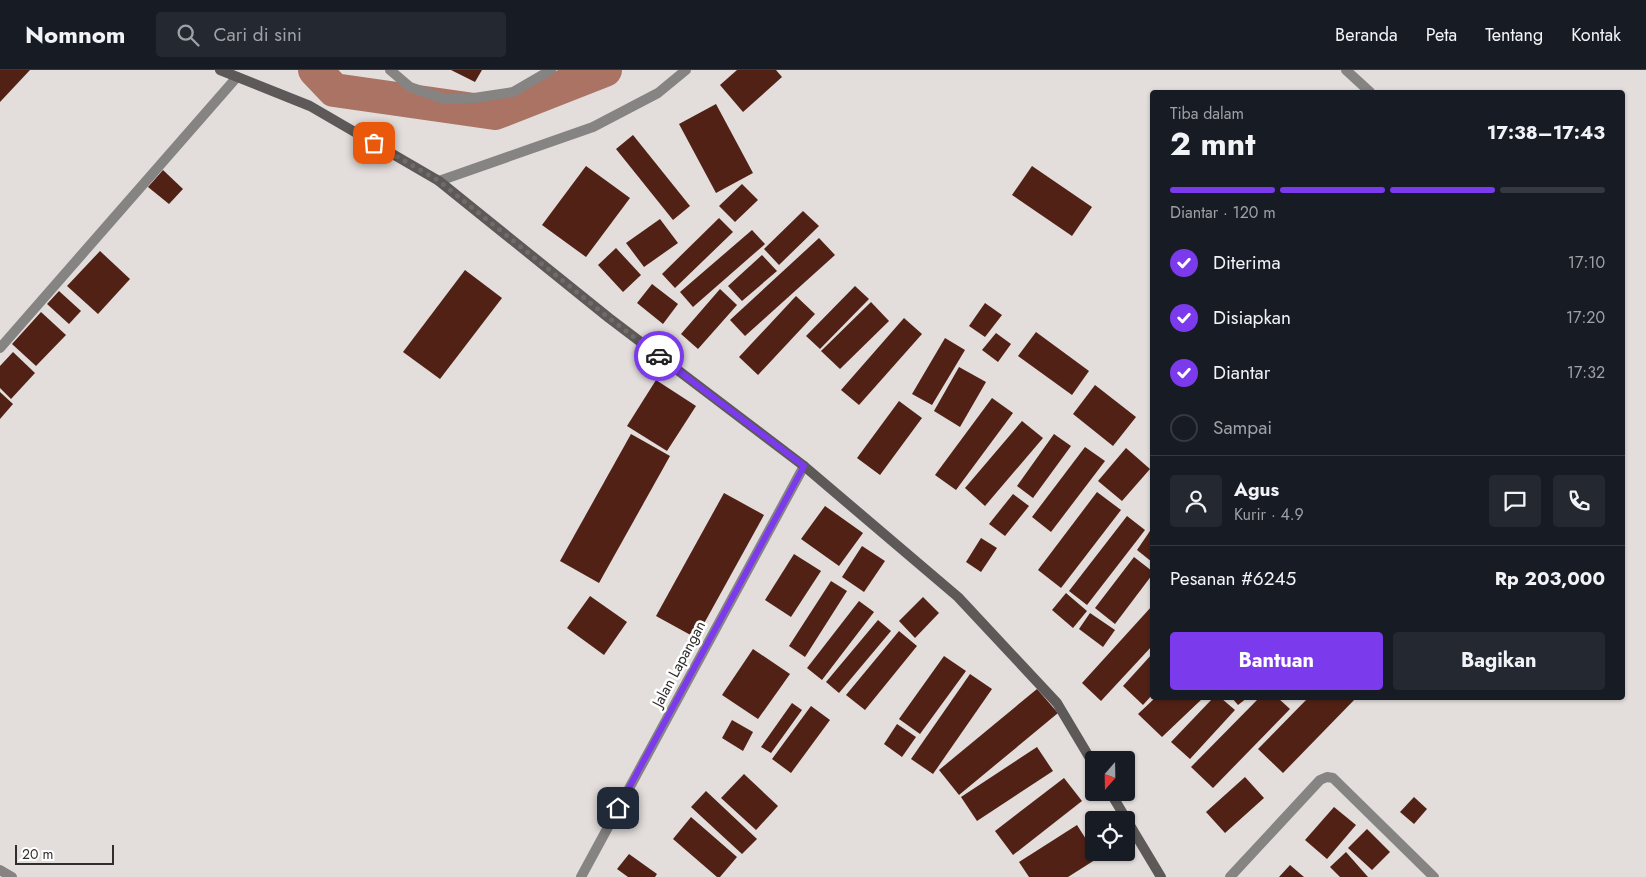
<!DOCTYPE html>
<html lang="id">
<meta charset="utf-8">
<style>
:root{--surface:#171b24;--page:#242831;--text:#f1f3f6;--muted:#9ea1a6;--line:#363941;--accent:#7c3aed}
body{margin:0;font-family:Jost,sans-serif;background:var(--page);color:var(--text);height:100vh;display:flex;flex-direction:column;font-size:19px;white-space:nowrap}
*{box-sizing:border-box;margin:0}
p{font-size:16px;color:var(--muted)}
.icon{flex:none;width:28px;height:28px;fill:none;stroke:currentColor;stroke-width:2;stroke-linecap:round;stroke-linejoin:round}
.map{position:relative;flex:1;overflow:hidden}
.details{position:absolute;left:1150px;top:20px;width:475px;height:610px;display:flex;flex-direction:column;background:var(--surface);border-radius:5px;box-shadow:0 1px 4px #0004}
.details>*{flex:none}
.needle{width:32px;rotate:200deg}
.buttons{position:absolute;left:1085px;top:681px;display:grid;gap:10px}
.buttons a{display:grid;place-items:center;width:50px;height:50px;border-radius:5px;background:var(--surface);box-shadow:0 1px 4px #0004;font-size:25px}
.scale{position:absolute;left:15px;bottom:12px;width:99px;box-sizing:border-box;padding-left:5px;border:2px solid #2f2d2d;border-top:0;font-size:14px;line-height:18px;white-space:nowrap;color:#2f2d2d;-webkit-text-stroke:4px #fff;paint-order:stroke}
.pin{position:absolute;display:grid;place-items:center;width:42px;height:42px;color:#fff;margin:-21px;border-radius:10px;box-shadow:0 2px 8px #0006}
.courier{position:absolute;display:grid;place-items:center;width:50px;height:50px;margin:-25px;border:4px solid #7c3aed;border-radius:50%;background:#fff;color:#222;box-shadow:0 1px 6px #0007}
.head em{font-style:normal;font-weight:700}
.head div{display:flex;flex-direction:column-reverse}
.head{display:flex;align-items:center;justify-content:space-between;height:85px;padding:0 20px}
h1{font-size:32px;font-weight:700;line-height:38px}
.bar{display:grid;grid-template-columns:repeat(4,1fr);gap:8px 5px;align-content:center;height:60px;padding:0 20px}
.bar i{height:6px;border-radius:4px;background:var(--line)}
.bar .selected{background:var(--accent)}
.bar p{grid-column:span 4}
.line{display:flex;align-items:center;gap:12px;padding:0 20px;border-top:1px solid var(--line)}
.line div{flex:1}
.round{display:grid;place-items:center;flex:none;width:52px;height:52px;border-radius:5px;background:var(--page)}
ol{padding:0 20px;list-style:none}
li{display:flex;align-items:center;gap:15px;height:55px}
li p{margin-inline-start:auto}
li .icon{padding:5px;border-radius:50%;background:var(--accent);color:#fff;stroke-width:4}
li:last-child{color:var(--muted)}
li i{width:28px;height:28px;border:2px solid var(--line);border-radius:50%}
.cta{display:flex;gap:10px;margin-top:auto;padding:10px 20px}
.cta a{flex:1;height:58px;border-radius:5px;background:var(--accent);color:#fff;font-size:20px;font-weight:700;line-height:58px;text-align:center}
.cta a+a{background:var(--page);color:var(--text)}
header{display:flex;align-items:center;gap:30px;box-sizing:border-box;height:70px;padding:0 25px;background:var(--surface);border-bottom:1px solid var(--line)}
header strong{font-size:24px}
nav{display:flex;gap:28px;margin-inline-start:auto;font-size:18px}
.search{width:350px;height:45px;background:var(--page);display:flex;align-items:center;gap:12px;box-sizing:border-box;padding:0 18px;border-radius:5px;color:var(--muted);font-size:19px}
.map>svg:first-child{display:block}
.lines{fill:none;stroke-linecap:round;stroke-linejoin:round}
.canal{stroke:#aa7364;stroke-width:34}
.building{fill:#512115}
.lane{stroke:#868483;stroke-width:10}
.street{stroke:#868483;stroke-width:10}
.secondary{stroke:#5c5958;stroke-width:10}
.done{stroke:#6e6b6a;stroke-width:5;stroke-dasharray:0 9}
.route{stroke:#7c3aed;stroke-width:6}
.labels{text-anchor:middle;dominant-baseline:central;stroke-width:5;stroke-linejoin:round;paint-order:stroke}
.street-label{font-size:15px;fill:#2f2d2d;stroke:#fff}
</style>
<header>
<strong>Nomnom</strong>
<div class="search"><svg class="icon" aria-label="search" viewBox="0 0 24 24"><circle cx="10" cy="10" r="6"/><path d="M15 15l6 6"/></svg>Cari di sini</div>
<nav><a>Beranda</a><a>Peta</a><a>Tentang</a><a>Kontak</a></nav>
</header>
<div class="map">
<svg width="1646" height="807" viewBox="0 0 1646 807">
<rect width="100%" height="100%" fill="#e3dedc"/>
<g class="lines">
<!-- canal -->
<polyline class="canal" points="315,0 334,20 495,43 605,0"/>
</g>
<!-- building -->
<g class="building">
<polygon points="0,0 30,0 0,32"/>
<polygon points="451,0 482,0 475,12"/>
<polygon points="737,0 776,0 782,7 743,42 720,15"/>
<polygon points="716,34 753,103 716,123 679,54"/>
<polygon points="633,65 690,136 673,150 616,79"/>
<polygon points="586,96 630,128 586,187 542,155"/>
<polygon points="1032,96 1092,137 1072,166 1012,125"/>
<polygon points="163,100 183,119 169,134 148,117"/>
<polygon points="742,114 758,130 735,152 719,136"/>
<polygon points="803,141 819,156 779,195 764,179"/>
<polygon points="719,148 733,162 675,218 662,204"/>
<polygon points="660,149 678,173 644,197 626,173"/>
<polygon points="752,160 765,174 693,237 680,222"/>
<polygon points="819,168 835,185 745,266 730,250"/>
<polygon points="616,178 641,205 623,222 598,195"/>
<polygon points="100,181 130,209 98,244 67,216"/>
<polygon points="762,185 777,201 742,231 728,216"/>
<polygon points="465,200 502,228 440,309 403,282"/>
<polygon points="652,214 678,234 663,254 637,233"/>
<polygon points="855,216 869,229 820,279 806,266"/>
<polygon points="720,219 737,235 698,279 681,264"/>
<polygon points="59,221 81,241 69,254 47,234"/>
<polygon points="796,226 815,244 758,305 739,287"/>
<polygon points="871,232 889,251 840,299 821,281"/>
<polygon points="985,233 1002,245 985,267 969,256"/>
<polygon points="41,242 66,265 36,296 12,274"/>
<polygon points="904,248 922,264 859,335 841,320"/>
<polygon points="1036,262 1089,301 1072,325 1018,286"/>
<polygon points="996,263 1011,274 998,292 982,280"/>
<polygon points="945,268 965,280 932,335 912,324"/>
<polygon points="13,282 35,303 11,329 0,318 0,296"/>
<polygon points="959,297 986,312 960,357 934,341"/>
<polygon points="656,310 696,336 667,381 627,356"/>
<polygon points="1095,315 1136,347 1113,376 1073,344"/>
<polygon points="0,322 13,334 0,349"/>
<polygon points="992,328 1013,343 956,420 935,405"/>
<polygon points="899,331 922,348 880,405 857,388"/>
<polygon points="1022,351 1043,368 985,436 965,418"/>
<polygon points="631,364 670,386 599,513 560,491"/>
<polygon points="1054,364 1071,376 1033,428 1017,416"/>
<polygon points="1085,377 1105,391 1051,462 1032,447"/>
<polygon points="1126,378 1150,399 1122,431 1098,411"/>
<polygon points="1097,422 1121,440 1061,518 1038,500"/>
<polygon points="724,423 764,445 696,568 656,546"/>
<polygon points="1013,424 1029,436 1005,466 989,454"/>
<polygon points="825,436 863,463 839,496 801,469"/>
<polygon points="1127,446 1145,460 1087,535 1069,521"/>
<polygon points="1152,458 1152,492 1137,480"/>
<polygon points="981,468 997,478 981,502 966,492"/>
<polygon points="862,476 885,491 864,522 842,507"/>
<polygon points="794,484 821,501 791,547 765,530"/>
<polygon points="1134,487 1152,501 1152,505 1115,554 1095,538"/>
<polygon points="831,511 847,521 805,587 789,576"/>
<polygon points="1066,523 1087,541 1073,558 1052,540"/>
<polygon points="590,526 627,552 604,585 567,558"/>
<polygon points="923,527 939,543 915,568 899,551"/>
<polygon points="859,531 874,542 822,610 807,598"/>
<polygon points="1152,536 1152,576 1101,631 1082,613"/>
<polygon points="1090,543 1115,560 1103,577 1079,559"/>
<polygon points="878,550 891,561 839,623 826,612"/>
<polygon points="899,561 917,576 865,640 846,625"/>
<polygon points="753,579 790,604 758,649 722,625"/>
<polygon points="1152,584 1152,625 1143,635 1123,616"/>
<polygon points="944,586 966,601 920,664 899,649"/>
<polygon points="970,604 992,619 933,704 911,689"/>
<polygon points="1037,619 1058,643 959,725 939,700"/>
<polygon points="1155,628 1203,628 1162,667 1138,644"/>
<polygon points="1213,628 1221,628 1235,640 1190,689 1171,672"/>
<polygon points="1232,628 1247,628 1238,635"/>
<polygon points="1259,628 1278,628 1290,639 1213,718 1191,697"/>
<polygon points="1308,628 1356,628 1283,703 1258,679"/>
<polygon points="792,633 802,640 771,683 761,677"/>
<polygon points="811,636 830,650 791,703 772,689"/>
<polygon points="732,650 753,662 743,681 722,668"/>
<polygon points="897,654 916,667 902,687 884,674"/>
<polygon points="1037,677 1053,701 977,751 961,727"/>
<polygon points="744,704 778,736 756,760 721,728"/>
<polygon points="1245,707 1264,728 1225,763 1206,742"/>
<polygon points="1064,708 1082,731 1013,785 995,761"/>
<polygon points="706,721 757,769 742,784 691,737"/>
<polygon points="1414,727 1427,739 1414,754 1400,742"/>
<polygon points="1334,737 1356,755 1327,789 1305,770"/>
<polygon points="691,747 737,787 720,807 717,807 673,769"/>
<polygon points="1077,755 1098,788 1068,807 1029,807 1019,792"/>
<polygon points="1367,759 1390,782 1372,800 1348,778"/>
<polygon points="1346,782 1368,807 1340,807 1330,797"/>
<polygon points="629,784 657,804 655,807 628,807 617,799"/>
<polygon points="1290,795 1304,807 1279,807"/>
</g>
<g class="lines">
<!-- lane -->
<polyline class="lane" points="0,278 237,7"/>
<!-- street -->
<g class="street">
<polyline points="390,0 410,17 444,29 474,28 513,22 551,0"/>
<polyline points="1346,0 1370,22"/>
<polyline points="439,111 593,57 658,23 686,0"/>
<polyline points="0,800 12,807"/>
<polyline points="581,807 804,396"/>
<polyline points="1230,807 1320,710 1327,707 1333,708 1434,807"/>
</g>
<!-- secondary -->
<g class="secondary">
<polyline points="220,0 310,36 439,111 609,248 804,396 958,527 1057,633 1094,695"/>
<polyline points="1110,722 1161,807"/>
</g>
</g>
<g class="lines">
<!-- done -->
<polyline class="done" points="374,73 439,111 609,248 659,286"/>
<!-- route -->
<polyline class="route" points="618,738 804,396 659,286"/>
</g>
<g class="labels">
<!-- street labels -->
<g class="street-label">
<text transform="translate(679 594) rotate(-62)">Jalan Lapangan</text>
</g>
</g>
</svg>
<div class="buttons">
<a><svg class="needle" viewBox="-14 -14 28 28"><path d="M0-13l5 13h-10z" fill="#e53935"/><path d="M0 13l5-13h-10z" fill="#9ea1a6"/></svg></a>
<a><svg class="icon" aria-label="locate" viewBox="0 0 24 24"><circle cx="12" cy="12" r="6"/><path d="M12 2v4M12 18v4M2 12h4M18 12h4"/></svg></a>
</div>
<div class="scale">20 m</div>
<div class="pin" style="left:374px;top:73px;background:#ea580c"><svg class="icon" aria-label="bag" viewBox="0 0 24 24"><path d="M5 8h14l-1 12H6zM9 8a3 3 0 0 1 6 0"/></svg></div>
<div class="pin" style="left:618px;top:738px;background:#1f2937"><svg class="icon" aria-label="home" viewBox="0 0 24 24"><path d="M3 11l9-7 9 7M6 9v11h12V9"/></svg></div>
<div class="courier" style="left:659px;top:286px"><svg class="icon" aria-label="car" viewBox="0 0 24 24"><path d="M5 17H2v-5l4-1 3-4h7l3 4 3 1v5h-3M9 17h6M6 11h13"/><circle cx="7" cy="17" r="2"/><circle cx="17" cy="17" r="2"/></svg></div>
<section class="details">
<div class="head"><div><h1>2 mnt</h1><p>Tiba dalam</p></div><em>17:38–17:43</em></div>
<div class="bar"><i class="selected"></i><i class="selected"></i><i class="selected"></i><i></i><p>Diantar · 120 m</p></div>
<ol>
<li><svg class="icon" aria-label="check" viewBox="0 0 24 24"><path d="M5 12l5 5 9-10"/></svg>Diterima<p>17:10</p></li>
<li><svg class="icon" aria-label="check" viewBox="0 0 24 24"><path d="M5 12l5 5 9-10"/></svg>Disiapkan<p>17:20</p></li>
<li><svg class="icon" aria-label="check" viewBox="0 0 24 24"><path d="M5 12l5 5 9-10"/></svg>Diantar<p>17:32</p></li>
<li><i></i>Sampai</li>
</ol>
<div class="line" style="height:90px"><a class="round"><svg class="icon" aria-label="person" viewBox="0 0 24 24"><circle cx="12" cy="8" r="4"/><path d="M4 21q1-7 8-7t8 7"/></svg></a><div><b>Agus</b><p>Kurir · 4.9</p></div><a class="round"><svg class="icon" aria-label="chat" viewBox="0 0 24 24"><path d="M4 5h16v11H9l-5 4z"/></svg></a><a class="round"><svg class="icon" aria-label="phone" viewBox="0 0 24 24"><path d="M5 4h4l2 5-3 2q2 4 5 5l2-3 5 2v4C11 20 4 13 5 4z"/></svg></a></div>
<div class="line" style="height:65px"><div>Pesanan #6245</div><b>Rp 203,000</b></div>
<div class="cta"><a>Bantuan</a><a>Bagikan</a></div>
</section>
</div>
